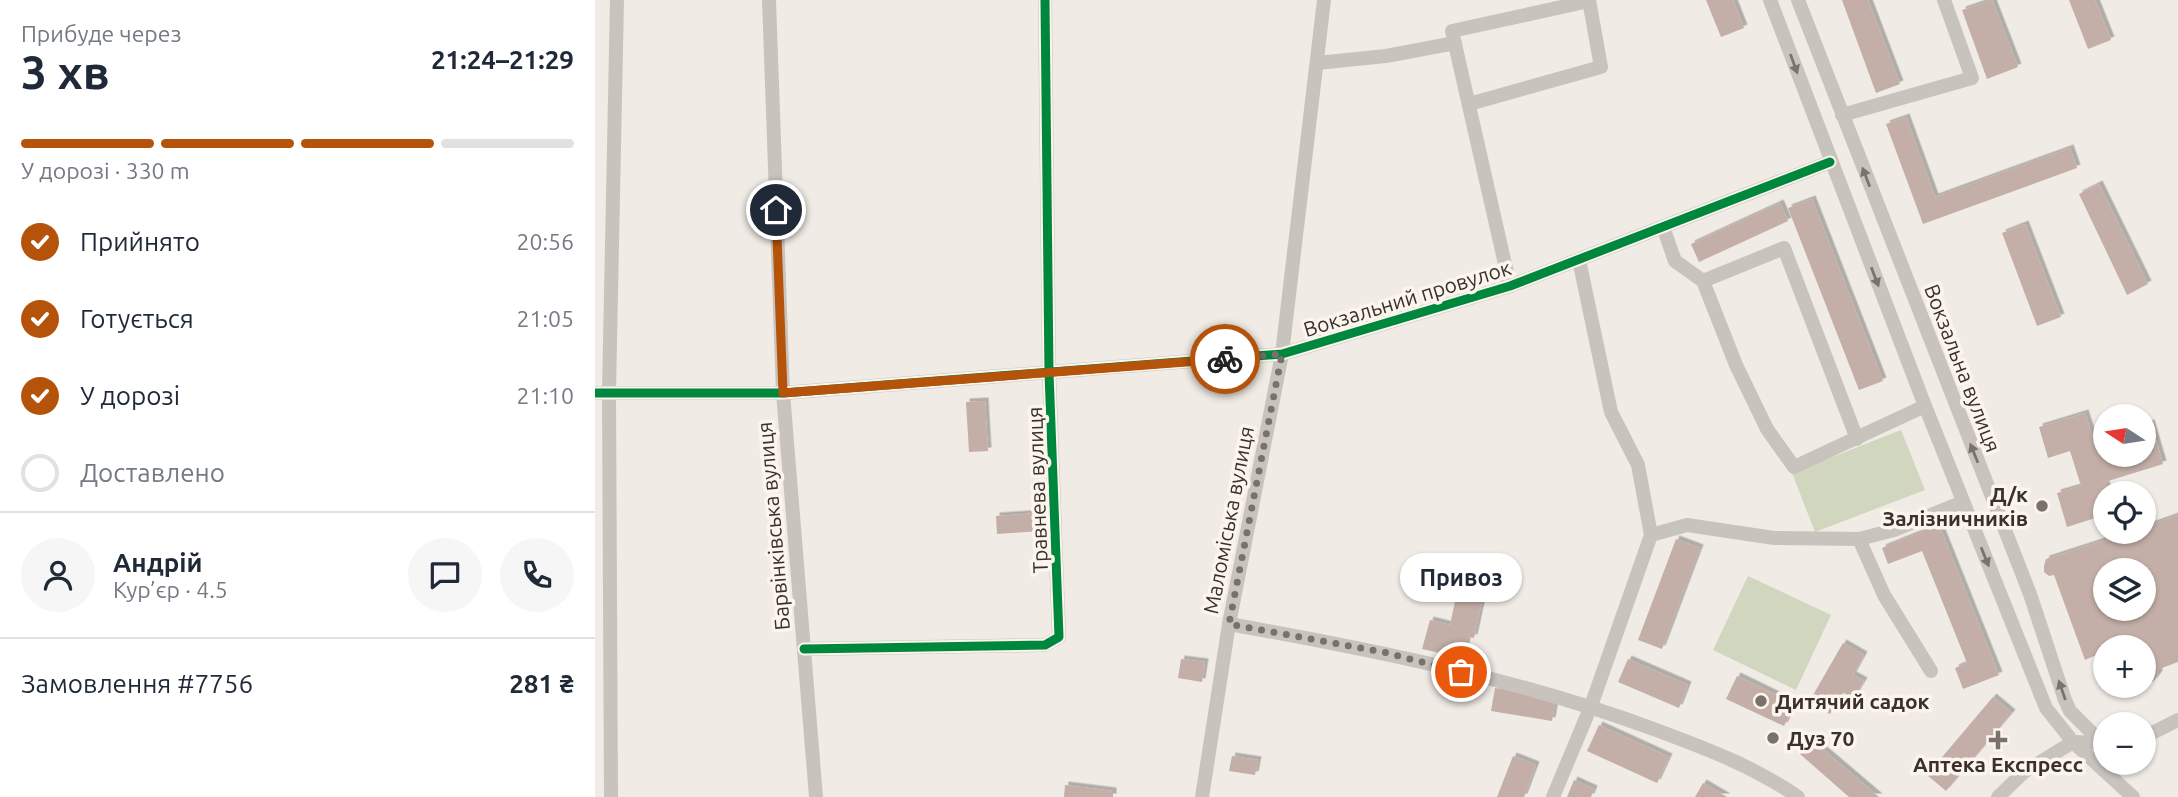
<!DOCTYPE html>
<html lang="uk">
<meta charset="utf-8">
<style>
:root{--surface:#fff;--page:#f6f6f7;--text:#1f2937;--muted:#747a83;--line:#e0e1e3;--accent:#b45309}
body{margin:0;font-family:Ubuntu,sans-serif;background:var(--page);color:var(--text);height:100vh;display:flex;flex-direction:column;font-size:26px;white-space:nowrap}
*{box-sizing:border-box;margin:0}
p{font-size:23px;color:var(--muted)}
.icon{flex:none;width:38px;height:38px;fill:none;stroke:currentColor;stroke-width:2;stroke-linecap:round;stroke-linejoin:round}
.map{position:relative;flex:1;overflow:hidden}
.side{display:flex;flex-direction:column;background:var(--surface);width:595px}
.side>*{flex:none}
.needle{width:46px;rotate:282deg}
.fabs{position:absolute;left:1498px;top:404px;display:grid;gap:14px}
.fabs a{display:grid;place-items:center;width:63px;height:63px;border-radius:50%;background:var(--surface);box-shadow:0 2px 5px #0004;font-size:35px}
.pin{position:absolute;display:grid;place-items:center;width:60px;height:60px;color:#fff;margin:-30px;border:4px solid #fff;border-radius:50%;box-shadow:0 2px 7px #0007}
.courier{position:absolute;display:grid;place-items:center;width:70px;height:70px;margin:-35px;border:5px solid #b45309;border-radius:50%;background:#fff;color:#222;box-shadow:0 2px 9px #0007}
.bubble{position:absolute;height:49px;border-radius:24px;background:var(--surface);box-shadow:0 2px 5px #0004;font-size:23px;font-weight:700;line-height:49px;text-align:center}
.overview em{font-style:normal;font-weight:700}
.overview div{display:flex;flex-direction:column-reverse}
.overview{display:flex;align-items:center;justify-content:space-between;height:119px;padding:0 21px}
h1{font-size:46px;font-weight:700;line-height:52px}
.bar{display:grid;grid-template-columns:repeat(4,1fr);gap:10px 7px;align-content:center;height:84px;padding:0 21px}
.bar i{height:9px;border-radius:5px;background:var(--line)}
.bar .selected{background:var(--accent)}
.bar p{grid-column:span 4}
.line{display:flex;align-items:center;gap:18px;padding:0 21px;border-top:2px solid var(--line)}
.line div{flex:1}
.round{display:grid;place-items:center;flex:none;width:74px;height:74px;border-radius:37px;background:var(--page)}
ol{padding:0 21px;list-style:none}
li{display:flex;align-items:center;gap:21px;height:77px}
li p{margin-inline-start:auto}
li .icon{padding:7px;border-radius:50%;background:var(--accent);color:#fff;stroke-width:4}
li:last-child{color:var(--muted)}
li i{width:38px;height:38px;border:4px solid var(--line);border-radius:50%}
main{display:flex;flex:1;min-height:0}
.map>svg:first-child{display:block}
.green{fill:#d1d6bf}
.building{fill:#c3afa7;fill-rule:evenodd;filter:url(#shadow)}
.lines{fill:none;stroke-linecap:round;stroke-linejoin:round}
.minor{stroke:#c9c3be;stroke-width:14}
.cycleway-casing{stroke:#fbf5ee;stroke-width:13}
.cycleway{stroke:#00873e;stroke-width:9}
.oneway{fill:#7b726d}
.done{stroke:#7a716c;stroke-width:7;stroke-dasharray:0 12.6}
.route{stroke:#b45309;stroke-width:9}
.poi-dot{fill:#7a716c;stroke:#fbf5ee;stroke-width:2.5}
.labels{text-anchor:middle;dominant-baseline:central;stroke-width:7;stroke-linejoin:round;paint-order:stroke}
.street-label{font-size:21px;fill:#3b302b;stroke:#fbf5ee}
.poi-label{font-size:21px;font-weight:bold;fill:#3b302b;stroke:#fbf5ee;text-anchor:start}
</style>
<main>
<section class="side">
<div class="overview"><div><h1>3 хв</h1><p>Прибуде через</p></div><em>21:24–21:29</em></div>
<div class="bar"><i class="selected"></i><i class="selected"></i><i class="selected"></i><i></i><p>У дорозі · 330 m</p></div>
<ol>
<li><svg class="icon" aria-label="check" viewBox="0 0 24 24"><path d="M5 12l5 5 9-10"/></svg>Прийнято<p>20:56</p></li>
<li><svg class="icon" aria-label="check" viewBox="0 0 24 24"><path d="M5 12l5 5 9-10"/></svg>Готується<p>21:05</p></li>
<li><svg class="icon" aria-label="check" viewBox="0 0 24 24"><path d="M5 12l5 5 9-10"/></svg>У дорозі<p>21:10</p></li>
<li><i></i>Доставлено</li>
</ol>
<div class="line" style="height:126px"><a class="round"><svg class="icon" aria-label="person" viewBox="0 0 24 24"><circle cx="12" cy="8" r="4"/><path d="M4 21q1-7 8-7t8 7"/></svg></a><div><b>Андрій</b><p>Кур’єр · 4.5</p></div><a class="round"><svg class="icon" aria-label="chat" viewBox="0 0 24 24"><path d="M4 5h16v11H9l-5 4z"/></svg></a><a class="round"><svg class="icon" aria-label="phone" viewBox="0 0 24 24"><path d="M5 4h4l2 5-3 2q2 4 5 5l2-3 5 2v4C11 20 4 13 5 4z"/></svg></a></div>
<div class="line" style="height:91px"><div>Замовлення #7756</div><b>281 ₴</b></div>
</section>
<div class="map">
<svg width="1583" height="797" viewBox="0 0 1583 797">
<defs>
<filter id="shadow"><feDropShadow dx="3.5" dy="-3.5" stdDeviation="0" flood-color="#0004"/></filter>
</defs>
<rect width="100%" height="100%" fill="#f0ebe5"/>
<!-- green -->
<g class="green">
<polygon points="1306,430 1330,490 1220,532 1197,473"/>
<polygon points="1153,576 1236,615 1201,690 1118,650"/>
</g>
<!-- building -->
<g class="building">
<polygon points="1111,0 1138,0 1149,28 1126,37"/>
<polygon points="1247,0 1273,0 1305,84 1281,93"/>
<polygon points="1397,0 1423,67 1392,79 1367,10"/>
<polygon points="1474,0 1500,0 1516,40 1493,49"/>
<polygon points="1311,117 1340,197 1475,148 1482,168 1328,224 1291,124"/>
<polygon points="1504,184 1553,284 1532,295 1484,194"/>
<polygon points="1217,199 1288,381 1264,390 1193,208"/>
<polygon points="1185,203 1193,221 1104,262 1096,244"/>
<polygon points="1430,224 1466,317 1442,326 1407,233"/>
<polygon points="390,401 393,451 374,452 371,402"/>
<polygon points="1490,413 1499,441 1510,437 1510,455 1549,455 1549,425 1556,423 1568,464 1510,482 1514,494 1510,494 1510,515 1472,527 1462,493 1486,486 1475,451 1453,458 1444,427"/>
<polygon points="446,513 447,531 402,534 401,516"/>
<path d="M1583,515V662L1564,669V674L1559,681L1549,684V648H1510V658L1499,656L1490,660L1459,575L1454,576L1449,572V566L1451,559L1535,532H1549V527ZM1510,570H1549V609H1510Z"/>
<polygon points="1344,525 1404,675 1368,689 1360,668 1372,663 1327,551 1293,564 1287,548"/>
<polygon points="1081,539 1105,548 1067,649 1043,640"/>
<polygon points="865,578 891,583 879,638 873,637 868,658 827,649 835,620 855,625"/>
<polygon points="1248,643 1269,655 1258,675 1269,681 1258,699 1248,692 1235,714 1214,702"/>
<polygon points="586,659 610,662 607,682 583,678"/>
<polygon points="1033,659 1093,685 1084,708 1023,682"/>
<polygon points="1142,676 1200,704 1189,726 1131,699"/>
<polygon points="900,688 961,698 957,721 896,711"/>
<polygon points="1398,697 1417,713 1351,791 1332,775"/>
<polygon points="1004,725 1074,757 1062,783 992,751"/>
<polygon points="1217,740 1284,797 1254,797 1205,754"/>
<polygon points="637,756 663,760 660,775 634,771"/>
<polygon points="918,756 941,765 929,797 902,797"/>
<polygon points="979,780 999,789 996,797 972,797"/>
<polygon points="1108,783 1132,797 1100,797"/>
<polygon points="470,785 518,791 518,797 469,797"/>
</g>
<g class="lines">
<!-- minor -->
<g class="minor">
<polyline points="174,0 188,393 221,797"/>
<polyline points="1175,0 1330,406 1451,708 1478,742 1538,797"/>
<polyline points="1203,0 1435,594 1470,700 1475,711 1507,743"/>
<polyline points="722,63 791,56 860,43"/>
<polyline points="874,104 1006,67 994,0"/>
<polyline points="1247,115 1377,78 1349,0"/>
<polyline points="1068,227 1080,261 1108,281 1141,365 1172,429 1199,467 1330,406"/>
<polyline points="1108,281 1189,248 1262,439"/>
<polyline points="915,286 857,31 994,1"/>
<polyline points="0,393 188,393 687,354 915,286 1235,162"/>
<polyline points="1056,535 1092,525 1179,538 1264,539 1299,530 1368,502"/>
<polyline points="1264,539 1289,595 1336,671"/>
<path d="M634,624C779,650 925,679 1064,731C1112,749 1160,767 1203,797"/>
<polyline points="209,649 450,645 464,637 454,373 450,0"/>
<polyline points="1549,737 1583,720"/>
<polyline points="16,797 14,392 22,0"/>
<polyline points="607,797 634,624 687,354 729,0"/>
<polyline points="958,797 996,706 1056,535 1043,465 1016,412 984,260"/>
<polyline points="1403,797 1429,772 1478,742 1510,743"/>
</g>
<defs>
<g id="cycleway">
<polyline points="0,393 188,393 687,354 915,286 1235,162"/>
<polyline points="209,649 450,645 464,637 454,373 450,0"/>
</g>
</defs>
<!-- cycleway casing -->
<use href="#cycleway" class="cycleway-casing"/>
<!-- cycleway -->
<use href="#cycleway" class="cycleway"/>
</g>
<!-- one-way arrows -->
<defs><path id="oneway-solid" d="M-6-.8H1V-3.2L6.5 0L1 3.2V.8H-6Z" transform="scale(1.75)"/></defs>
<g class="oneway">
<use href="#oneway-solid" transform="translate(1199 64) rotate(70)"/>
<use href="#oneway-solid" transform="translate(1271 177) rotate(-111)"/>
<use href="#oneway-solid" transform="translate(1280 277) rotate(69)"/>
<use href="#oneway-solid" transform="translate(1379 453) rotate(-112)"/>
<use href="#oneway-solid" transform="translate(1390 557) rotate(68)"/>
<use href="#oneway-solid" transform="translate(1467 690) rotate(-109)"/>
</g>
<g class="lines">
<!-- done -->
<polyline class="done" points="630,359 687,354 634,624 788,652 866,672"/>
<!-- route -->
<polyline class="route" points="181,210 188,393 630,359"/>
</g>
<!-- markers -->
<g class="poi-dot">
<circle cx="1447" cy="506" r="7"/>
<circle cx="1166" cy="701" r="7"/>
<circle cx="1178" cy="738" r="7"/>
<path d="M1399.5 729.5h7v7h7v7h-7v7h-7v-7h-7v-7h7z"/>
</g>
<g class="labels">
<!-- street labels -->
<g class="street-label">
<text transform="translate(812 298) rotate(-17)">Вокзальний провулок</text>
<text transform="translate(1368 368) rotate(69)">Вокзальна вулиця</text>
<text transform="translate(442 490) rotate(-92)">Травнева вулиця</text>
<text transform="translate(633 520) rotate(-79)">Маломіська вулиця</text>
<text transform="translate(178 526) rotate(-95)">Барвінківська вулиця</text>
</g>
<!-- poi labels -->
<g class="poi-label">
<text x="1433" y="494" text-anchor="end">Д/к<tspan x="1433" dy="24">Залізничників</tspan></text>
<text x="1180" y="701">Дитячий садок</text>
<text x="1192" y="738">Дуз 70</text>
<text x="1403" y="764" text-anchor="middle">Аптека Експресс</text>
</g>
</g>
</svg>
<div class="fabs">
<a><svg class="needle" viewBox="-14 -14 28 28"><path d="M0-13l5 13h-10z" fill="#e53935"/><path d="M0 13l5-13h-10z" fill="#747a83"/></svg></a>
<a><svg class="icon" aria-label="locate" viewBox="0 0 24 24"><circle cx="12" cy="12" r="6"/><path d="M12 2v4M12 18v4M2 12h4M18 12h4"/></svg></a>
<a><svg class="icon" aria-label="layers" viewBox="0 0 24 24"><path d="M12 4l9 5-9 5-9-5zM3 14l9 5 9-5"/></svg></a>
<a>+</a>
<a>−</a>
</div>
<div class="pin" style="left:866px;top:672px;background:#ea580c"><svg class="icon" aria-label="bag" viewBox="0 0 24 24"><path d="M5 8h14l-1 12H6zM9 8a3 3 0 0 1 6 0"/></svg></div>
<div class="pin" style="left:181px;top:210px;background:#1f2937"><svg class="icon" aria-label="home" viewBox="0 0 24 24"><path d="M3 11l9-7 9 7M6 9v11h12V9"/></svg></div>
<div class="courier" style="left:630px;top:359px"><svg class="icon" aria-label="bike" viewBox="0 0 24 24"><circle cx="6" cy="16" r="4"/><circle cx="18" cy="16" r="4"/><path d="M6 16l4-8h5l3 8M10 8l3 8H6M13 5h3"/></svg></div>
<div class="bubble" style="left:805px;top:553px;width:122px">Привоз</div>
</div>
</main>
